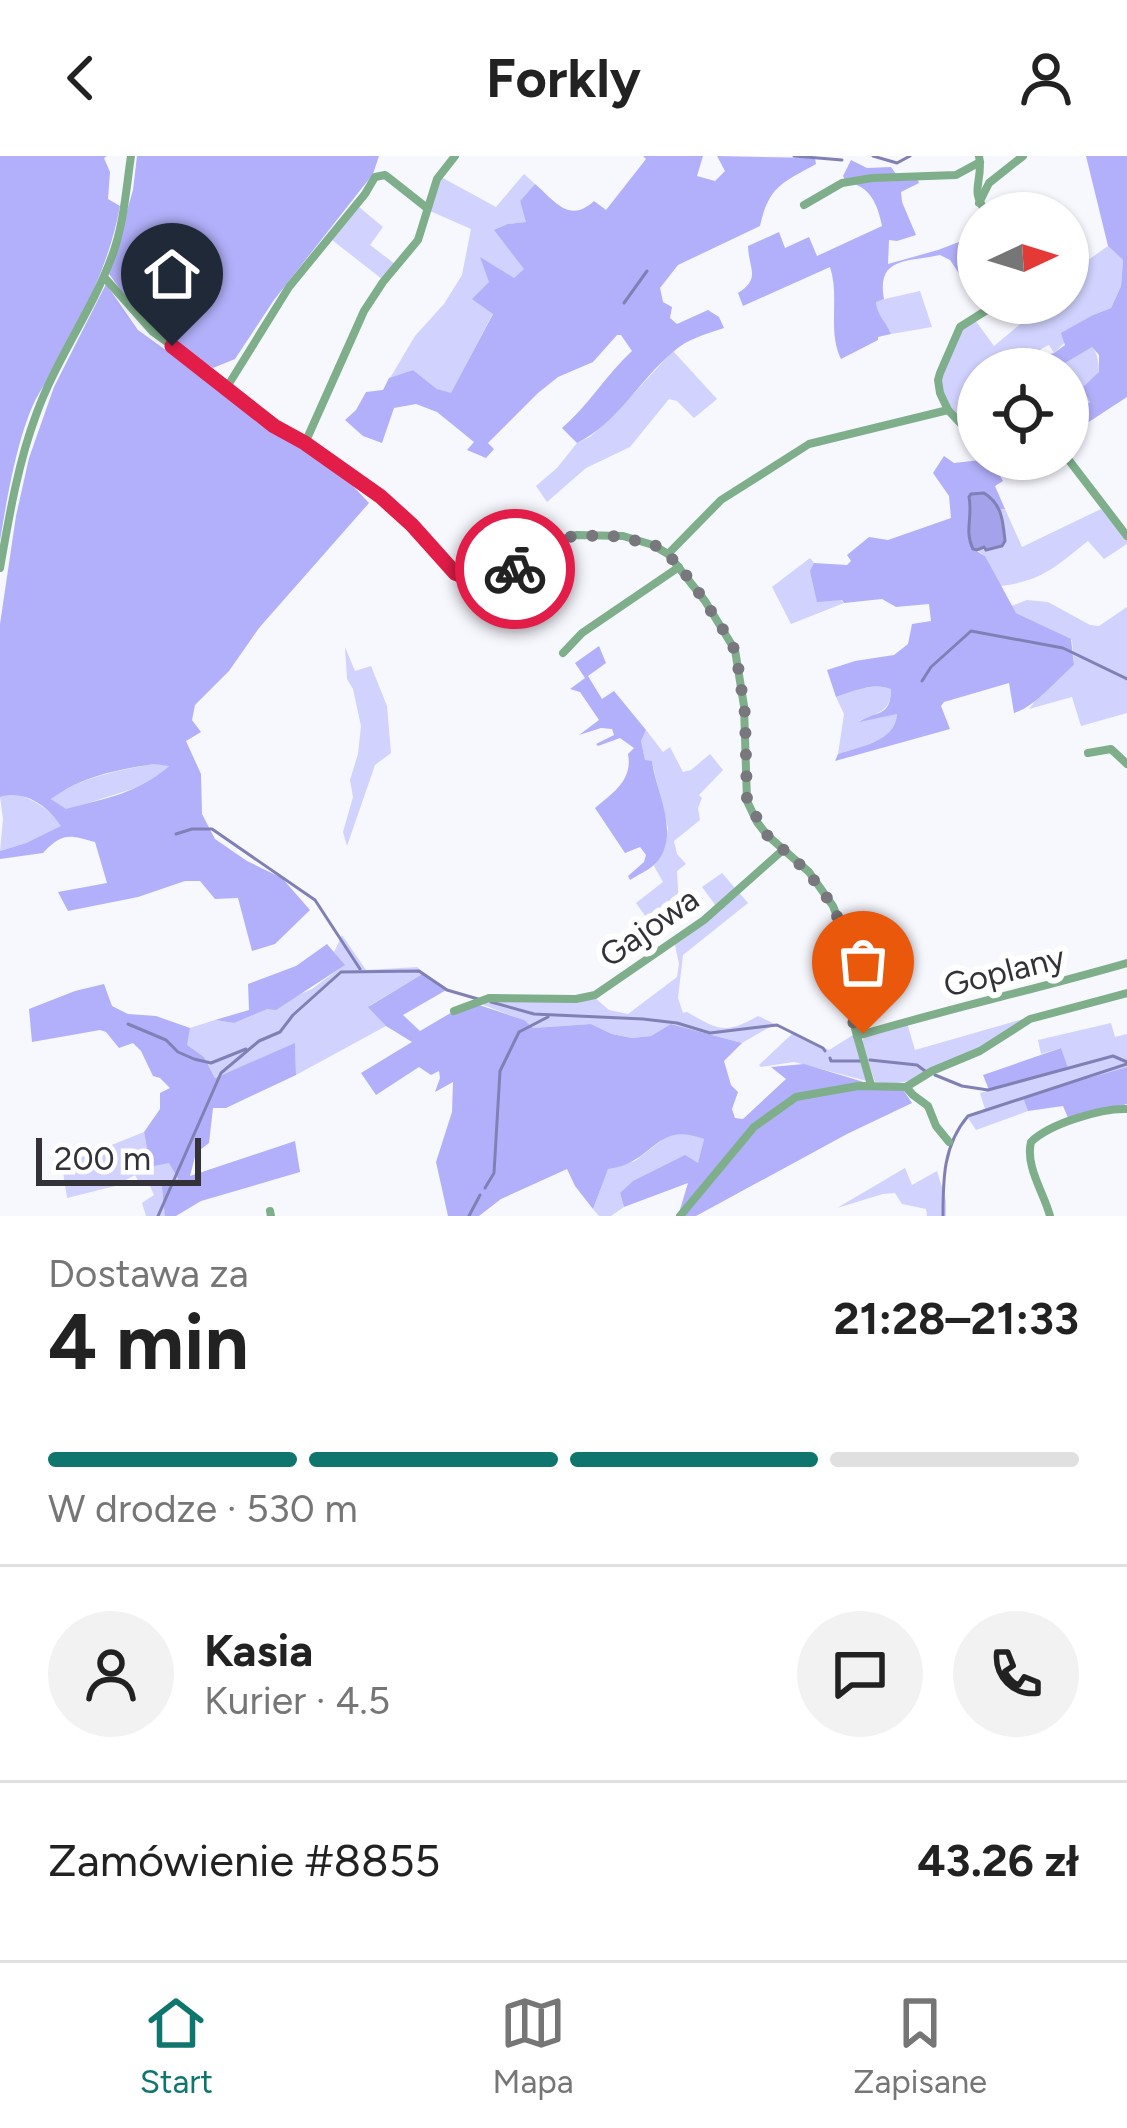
<!DOCTYPE html>
<html lang="pl">
<meta charset="utf-8">
<style>
:root{--surface:#fff;--page:#f2f2f2;--text:#222;--muted:#767676;--line:#e0e0e0;--accent:#0f766e}
body{margin:0;font-family:Figtree,sans-serif;background:var(--page);color:var(--text);height:100vh;display:flex;flex-direction:column;font-size:45px;white-space:nowrap}
*{box-sizing:border-box;margin:0}
p{font-size:39px;color:var(--muted)}
.icon{flex:none;width:66px;height:66px;fill:none;stroke:currentColor;stroke-width:2;stroke-linecap:round;stroke-linejoin:round}
.map{position:relative;height:1060px;overflow:hidden}
.sheet{display:flex;flex-direction:column;background:var(--surface);flex:1}
.sheet>*{flex:none}
.needle{width:78px;rotate:86deg}
.fabs{position:absolute;left:957px;top:36px;display:grid;gap:24px}
.fabs a{display:grid;place-items:center;width:132px;height:132px;border-radius:50%;background:var(--surface);box-shadow:0 3px 9px #0004;font-size:60px}
.scale{position:absolute;left:36px;bottom:30px;width:165px;box-sizing:border-box;padding-left:12px;border:6px solid #323238;border-top:0;font-size:33px;line-height:42px;white-space:nowrap;color:#323238;-webkit-text-stroke:9px #fff;paint-order:stroke}
.pin{position:absolute;display:grid;place-items:center;width:102px;height:102px;color:#fff;margin:-123px -51px;border-radius:50% 50% 50% 0;rotate:-45deg;box-shadow:0 0 12px #0007}
.pin .icon{rotate:45deg}
.courier{position:absolute;display:grid;place-items:center;width:120px;height:120px;margin:-60px;border:9px solid #e11d48;border-radius:50%;background:#fff;color:#222;box-shadow:0 3px 15px #0007}
.head em{font-style:normal;font-weight:700}
.head div{display:flex;flex-direction:column-reverse}
.head{display:flex;align-items:center;justify-content:space-between;height:204px;padding:0 48px}
h1{font-size:78px;font-weight:700;line-height:90px}
.bar{display:grid;grid-template-columns:repeat(4,1fr);gap:18px 12px;align-content:center;height:144px;padding:0 48px}
.bar i{height:15px;border-radius:9px;background:var(--line)}
.bar .on{background:var(--accent)}
.bar p{grid-column:span 4}
.line{display:flex;align-items:center;gap:30px;padding:0 48px;border-top:3px solid var(--line)}
.line div{flex:1}
.round{display:grid;place-items:center;flex:none;width:126px;height:126px;border-radius:63px;background:var(--page)}
header{display:flex;justify-content:space-between;align-items:center;height:156px;padding:0 48px;background:var(--surface);font-size:54px;font-weight:700}
.menu{display:flex;justify-content:space-around;align-items:center;height:168px;border-top:3px solid var(--line);background:var(--surface);font-size:33px;color:var(--muted)}
.menu a{display:grid;justify-items:center;gap:6px}
.menu .on{color:var(--accent)}
.map>svg:first-child{display:block}
.green{fill:#d1d2fd}
.forest{fill:#b2b0fa;fill-rule:evenodd}
.water{fill:#a3a2ea;stroke:#8180b5;stroke-width:3}
.lines{fill:none;stroke-linecap:round;stroke-linejoin:round}
.stream{stroke:#8180b5;stroke-width:3}
.minor{stroke:#7eaf8a;stroke-width:8}
.done{stroke:#77777d;stroke-width:12;stroke-dasharray:0 21.6}
.route{stroke:#e11d48;stroke-width:15}
.labels{text-anchor:middle;dominant-baseline:central;stroke-width:12;stroke-linejoin:round;paint-order:stroke}
.street-label{font-size:33px;fill:#323238;stroke:#fff}
</style>
<header><svg class="icon" aria-label="back" viewBox="0 0 24 24"><path d="M15 5l-7 7 7 7"/></svg>Forkly<svg class="icon" aria-label="person" viewBox="0 0 24 24"><circle cx="12" cy="8" r="4"/><path d="M4 21q1-7 8-7t8 7"/></svg></header>
<div class="map">
<svg width="1127" height="1060" viewBox="0 0 1127 1060">
<rect width="100%" height="100%" fill="#f7f7fe"/>
<!-- green -->
<g class="green">
<polygon points="524,18 535,28 520,45 527,66 508,68 525,113 515,123 489,126 493,157 451,238 437,233 413,214 390,222 415,180 444,148 462,119 471,73 430,55 441,21 496,51"/>
<polygon points="359,51 383,71 370,89 395,108 382,123 332,84"/>
<polygon points="1108,90 1123,104 1121,130 1111,152 1093,159 1054,197 1049,189 1041,193 1039,197 989,213 978,213 978,268 962,266 947,246 940,227 960,175 975,164 994,190 1030,160 1022,147 1068,147 1068,118"/>
<path d="M920,135L932,171L891,178C886,165 876,160 876,145Z"/>
<path d="M1092,190C1103,205 1100,234 1088,247C1083,252 1076,255 1070,259L1078,273L1071,278L1068,274V213H1055Z"/>
<polygon points="673,195 717,243 694,262 677,245 669,243 630,291 586,312 547,346 536,330 557,312 577,287 590,281 612,261"/>
<path d="M999,353H1005L1022,391L1101,353L1127,383V388L1104,403L1088,385C1055,411 1042,425 1000,430L985,400L977,394L984,391L1002,359Z"/>
<polygon points="810,402 814,407 810,416 844,447 791,468 772,431"/>
<polygon points="1027,444 1048,446 1090,469 1099,470 1127,451 1127,557 1081,570 1072,541 1029,553 1044,534 1074,509 1072,484 1016,457 1011,450"/>
<polygon points="345,491 355,515 371,510 387,550 391,597 375,609 347,690 343,676 353,641 350,624 358,598 361,570 353,533 347,523"/>
<path d="M886,530L891,533C891,557 877,556 859,565L897,557C896,586 861,590 838,598L844,558L836,541L861,532Z"/>
<polygon points="646,574 663,596 670,591 683,616 691,614 710,598 723,614 699,639 702,642 698,652 700,664 674,685 677,698 686,708 677,715 679,751 653,771 636,747 663,726 654,710 665,692 668,672 652,606 645,605 641,585"/>
<path d="M154,608L170,609L148,628L66,654L50,642C84,621 115,615 154,608Z"/>
<path d="M13,637C33,643 50,653 62,670L26,687L0,695L3,663L0,641Z"/>
<path d="M722,717L748,747L683,799L678,842L683,857L687,856C719,874 724,879 758,860L775,868L742,887L672,868L651,880L632,882L612,878L591,868L533,872L523,864L473,845L490,838H498V842L594,841L609,854L628,858L677,821L679,808L674,784L719,754L702,731Z"/>
<polygon points="342,779 366,814 417,811 424,817 369,850 386,870 296,919 295,888 215,922 204,901 186,889 190,872 215,864 234,867 312,833 344,809 334,796"/>
<path d="M1023,863C989,890 918,936 875,926L862,886L865,880L907,867L915,894Z"/>
<polygon points="1111,867 1115,881 1127,878 1127,911 1024,941 1028,955 976,974 968,962 985,953 980,937 1067,912 1061,892 1041,898 1038,884"/>
<polygon points="794,876 829,894 853,879 867,925 794,906 761,911 759,909"/>
<polygon points="144,976 148,998 169,1006 178,1024 165,1060 146,1060 142,1047 154,1039 150,1030 141,1030 135,1019 115,1030 67,1042 62,1009"/>
<polygon points="671,977 687,977 704,983 698,1008 620,1037 624,1051 611,1060 599,1060 593,1053 608,1012 635,1005"/>
<polygon points="905,1012 912,1029 937,1015 946,1045 946,1060 927,1060 926,1053 902,1048 895,1037 883,1038 837,1052"/>
</g>
<!-- forest -->
<g class="forest">
<path d="M0,0H107L104,2L110,16L108,43L120,50C108,116 77,168 46,227C20,259 7,343 0,385Z"/>
<polygon points="137,0 379,0 373,18 274,144 235,203 213,212 146,168 109,118 133,34"/>
<path d="M643,0H703L697,20L715,25L725,15L717,0L815,2L816,8C782,27 769,30 760,70L678,109L660,132L663,146L672,151L670,162L677,168L708,154L719,161L724,172C706,178 687,183 673,196C639,224 618,267 577,287L562,272C588,250 606,219 632,195L621,179H617L593,206L558,221L538,237L488,287L494,293L486,302L467,294L474,286L437,256L416,248L394,252L382,287L363,280L345,264L356,254L366,236L383,234L389,222L413,214L437,233L451,237L493,158L472,143L489,126L480,101L514,122L524,113L494,74L508,68L526,66L520,45L535,28C555,45 569,68 594,45L606,54L646,3Z"/>
<polygon points="1086,0 1127,0 1127,241 1078,273 1070,259 1090,246 1082,232 1099,216 1099,199 1092,191 1055,213 989,213 1039,197 1042,200 1054,197 1065,189 1061,177 1093,159 1111,152 1121,130 1123,104 1108,90"/>
<path d="M851,4L867,12L891,11L899,22L918,24L919,27L901,36L902,46L916,79L897,85L889,84L888,108L938,94L964,84L978,115L962,122L950,104L940,99C909,106 876,100 884,143L876,146C877,160 886,165 891,178L878,181V184L841,203C827,174 840,141 830,111L743,150L738,137C761,122 749,114 748,90L779,76L785,92L809,81L817,100L882,70C878,49 870,29 846,26L843,20Z"/>
<path d="M106,128L138,174L353,330L369,347L259,472L229,515L195,549L192,564L201,576L186,585L201,618L202,658L215,683L247,705L282,722L310,754L275,788L252,795L238,742L215,743L200,725H185L138,741L68,755L58,736L107,727L95,686C69,679 63,676 43,697L0,703V695L26,687L61,670C48,650 24,633 0,641V468L16,360L29,302L54,231ZM154,608L169,610C137,638 106,642 66,653L51,643C82,620 116,614 154,608Z"/>
<path d="M944,300L954,307L990,303L1003,325L995,330L1005,353H999L993,343L984,337L973,353L968,370V382L973,393L985,400L1016,457L1071,483L1074,509C1056,524 1035,551 1014,557L1009,527L944,546L941,550L950,573L835,605L838,598C861,590 895,586 897,558L859,566C876,554 891,562 891,533C874,526 853,535 836,541L827,514L855,505L894,499L908,488L912,468L931,465L929,448L896,451L882,443L844,447L842,444L817,446L810,415L814,407L847,409L851,405L847,399L869,381L888,384L951,362L949,340L933,317Z"/>
<path d="M599,490L606,507L588,520L602,543L614,535L646,574L641,585L645,604L652,605C656,637 682,680 655,708C648,715 637,719 630,724L628,720L644,706L646,699L640,691L625,697L595,652C613,637 633,624 628,598L634,592L620,582L598,590L596,588L614,579L612,573L601,572L579,579L599,564L580,536L570,533L585,522L575,507Z"/>
<polygon points="327,788 345,809 276,854 267,853 234,867 215,864 249,854 248,828 296,810"/>
<path d="M424,817L448,833L403,859L420,875L454,855L479,849L524,864L533,872L591,868L612,878L632,882L651,880L671,868L742,887L724,905L731,929L738,936L732,953L735,962L743,963L786,923L771,911L804,908L887,933L904,935L912,947L847,978L696,1060H678L688,1027L624,1051L620,1037L633,1025L685,999L698,1007L704,983C655,964 655,1007 608,1013L593,1053L575,1030L567,1013L501,1043L479,1060H448L436,1006L452,956L453,926L435,936L440,922L439,915L431,919L419,911L376,939L361,917L412,886L386,870L368,851Z"/>
<polygon points="104,828 112,850 128,858 156,860 190,872 187,889 204,901 215,922 295,887 296,919 226,952 213,952 209,987 196,997 190,1020 295,985 300,1016 201,1045 176,1060 165,1060 162,1030 178,1023 169,1007 143,1012 148,998 144,976 160,953 160,937 170,932 160,922 153,920 141,895 133,887 119,892 106,876 100,874 32,886 29,853 75,835"/>
<polygon points="1061,892 1068,912 989,934 983,919"/>
<polygon points="1127,911 1127,948 1069,964 1063,950 1028,955 1023,941"/>
</g>
<!-- water -->
<path class="water" d="M984,337C1002,348 1003,365 1005,385L1002,390L986,394L984,391L977,394L973,393C964,376 973,359 969,341L971,338Z"/>
<g class="lines">
<!-- stream -->
<g class="stream">
<polyline points="794,0 842,4"/>
<polyline points="873,0 897,7 910,0"/>
<polyline points="624,147 647,115"/>
<polyline points="922,525 931,511 971,475 1063,492 1127,523"/>
<polyline points="176,678 192,673 212,673 315,744 360,813"/>
<polyline points="491,846 534,858 643,863 677,867 710,877 777,869 823,892 825,895"/>
<polyline points="128,868 166,884 178,896 194,903 211,907 246,893"/>
<polyline points="830,902 831,905 861,905"/>
<polyline points="870,904 917,909 925,915"/>
<polyline points="935,919 962,930 988,934 1113,900 1127,906"/>
<polyline points="485,1032 494,1017 500,915 519,876 548,861"/>
<polyline points="158,1060 221,917 259,885 280,876 293,859 341,816 419,815 447,834 478,843"/>
<polyline points="469,1060 480,1039"/>
<path d="M943,1060C943,1024 943,989 968,960L1127,908"/>
</g>
<!-- minor -->
<g class="minor">
<path d="M979,0C984,26 968,33 987,57"/>
<polyline points="979,47 989,27 1023,0"/>
<polyline points="804,49 842,27 872,22 956,19 980,6"/>
<path d="M104,121L153,176L192,204L274,270L305,287L380,340L412,369L447,410L463,421L477,426L496,425L559,384L576,379L623,380L653,389L668,398L705,445L735,494L744,550L747,645L757,666L767,679L809,716L833,750L842,773L847,842L857,880C947,853 1037,833 1127,807"/>
<polyline points="227,231 289,131 365,38 375,21 385,19 389,22 427,52"/>
<polyline points="978,271 963,270 948,254 940,237 938,224 940,217 960,171 998,147"/>
<polyline points="305,287 364,155 383,126 418,84 437,23 455,0"/>
<polyline points="1068,303 1127,380"/>
<polyline points="668,398 721,344 809,288 948,254"/>
<path d="M0,412C9,361 18,307 36,259C56,203 92,155 112,100C124,68 126,33 131,0"/>
<polyline points="563,497 582,477 679,411"/>
<polyline points="1088,597 1111,593 1127,608"/>
<polyline points="454,855 489,842 576,843 595,839 704,764 784,693"/>
<polyline points="857,880 871,929"/>
<polyline points="906,931 913,939 928,950 936,970 949,986"/>
<polyline points="270,1055 271,1060"/>
<polyline points="680,1060 754,971 796,941 858,930 906,931 932,915 980,895 1030,863 1127,837"/>
<path d="M1050,1060C1044,1037 1025,1010 1031,986C1049,968 1101,952 1127,953"/>
</g>
</g>
<g class="lines">
<!-- done -->
<polyline class="done" points="515,413 567,381 608,379 653,388 668,398 691,425 732,487 737,503 745,558 747,645 767,679 808,716 833,750 842,773 847,842 857,880 863,878"/>
<!-- route -->
<polyline class="route" points="172,190 274,270 305,287 380,340 412,369 455,417 477,426 486,427 496,424 515,413"/>
</g>
<g class="labels">
<!-- street labels -->
<g class="street-label">
<text transform="translate(649 771) rotate(-35)">Gajowa</text>
<text transform="translate(1004 815) rotate(-14)">Goplany</text>
</g>
</g>
</svg>
<div class="fabs">
<a><svg class="needle" viewBox="-14 -14 28 28"><path d="M0-13l5 13h-10z" fill="#e53935"/><path d="M0 13l5-13h-10z" fill="#767676"/></svg></a>
<a><svg class="icon" aria-label="locate" viewBox="0 0 24 24"><circle cx="12" cy="12" r="6"/><path d="M12 2v4M12 18v4M2 12h4M18 12h4"/></svg></a>
</div>
<div class="scale">200 m</div>
<div class="pin" style="left:863px;top:878px;background:#ea580c"><svg class="icon" aria-label="bag" viewBox="0 0 24 24"><path d="M5 8h14l-1 12H6zM9 8a3 3 0 0 1 6 0"/></svg></div>
<div class="pin" style="left:172px;top:190px;background:#1f2937"><svg class="icon" aria-label="home" viewBox="0 0 24 24"><path d="M3 11l9-7 9 7M6 9v11h12V9"/></svg></div>
<div class="courier" style="left:515px;top:413px"><svg class="icon" aria-label="bike" viewBox="0 0 24 24"><circle cx="6" cy="16" r="4"/><circle cx="18" cy="16" r="4"/><path d="M6 16l4-8h5l3 8M10 8l3 8H6M13 5h3"/></svg></div>
</div>
<section class="sheet">
<div class="head"><div><h1>4 min</h1><p>Dostawa za</p></div><em>21:28–21:33</em></div>
<div class="bar"><i class="on"></i><i class="on"></i><i class="on"></i><i></i><p>W drodze · 530 m</p></div>
<div class="line" style="height:216px"><a class="round"><svg class="icon" aria-label="person" viewBox="0 0 24 24"><circle cx="12" cy="8" r="4"/><path d="M4 21q1-7 8-7t8 7"/></svg></a><div><b>Kasia</b><p>Kurier · 4.5</p></div><a class="round"><svg class="icon" aria-label="chat" viewBox="0 0 24 24"><path d="M4 5h16v11H9l-5 4z"/></svg></a><a class="round"><svg class="icon" aria-label="phone" viewBox="0 0 24 24"><path d="M5 4h4l2 5-3 2q2 4 5 5l2-3 5 2v4C11 20 4 13 5 4z"/></svg></a></div>
<div class="line" style="height:156px"><div>Zamówienie #8855</div><b>43.26 zł</b></div>
</section>
<nav class="menu">
<a class="on"><svg class="icon" aria-label="home" viewBox="0 0 24 24"><path d="M3 11l9-7 9 7M6 9v11h12V9"/></svg>Start</a>
<a><svg class="icon" aria-label="map" viewBox="0 0 24 24"><path d="M3 6l6-2 6 2 6-2v14l-6 2-6-2-6 2zM9 4v14M15 6v14"/></svg>Mapa</a>
<a><svg class="icon" aria-label="saved" viewBox="0 0 24 24"><path d="M7 4h10v16l-5-4-5 4z"/></svg>Zapisane</a>
</nav>
